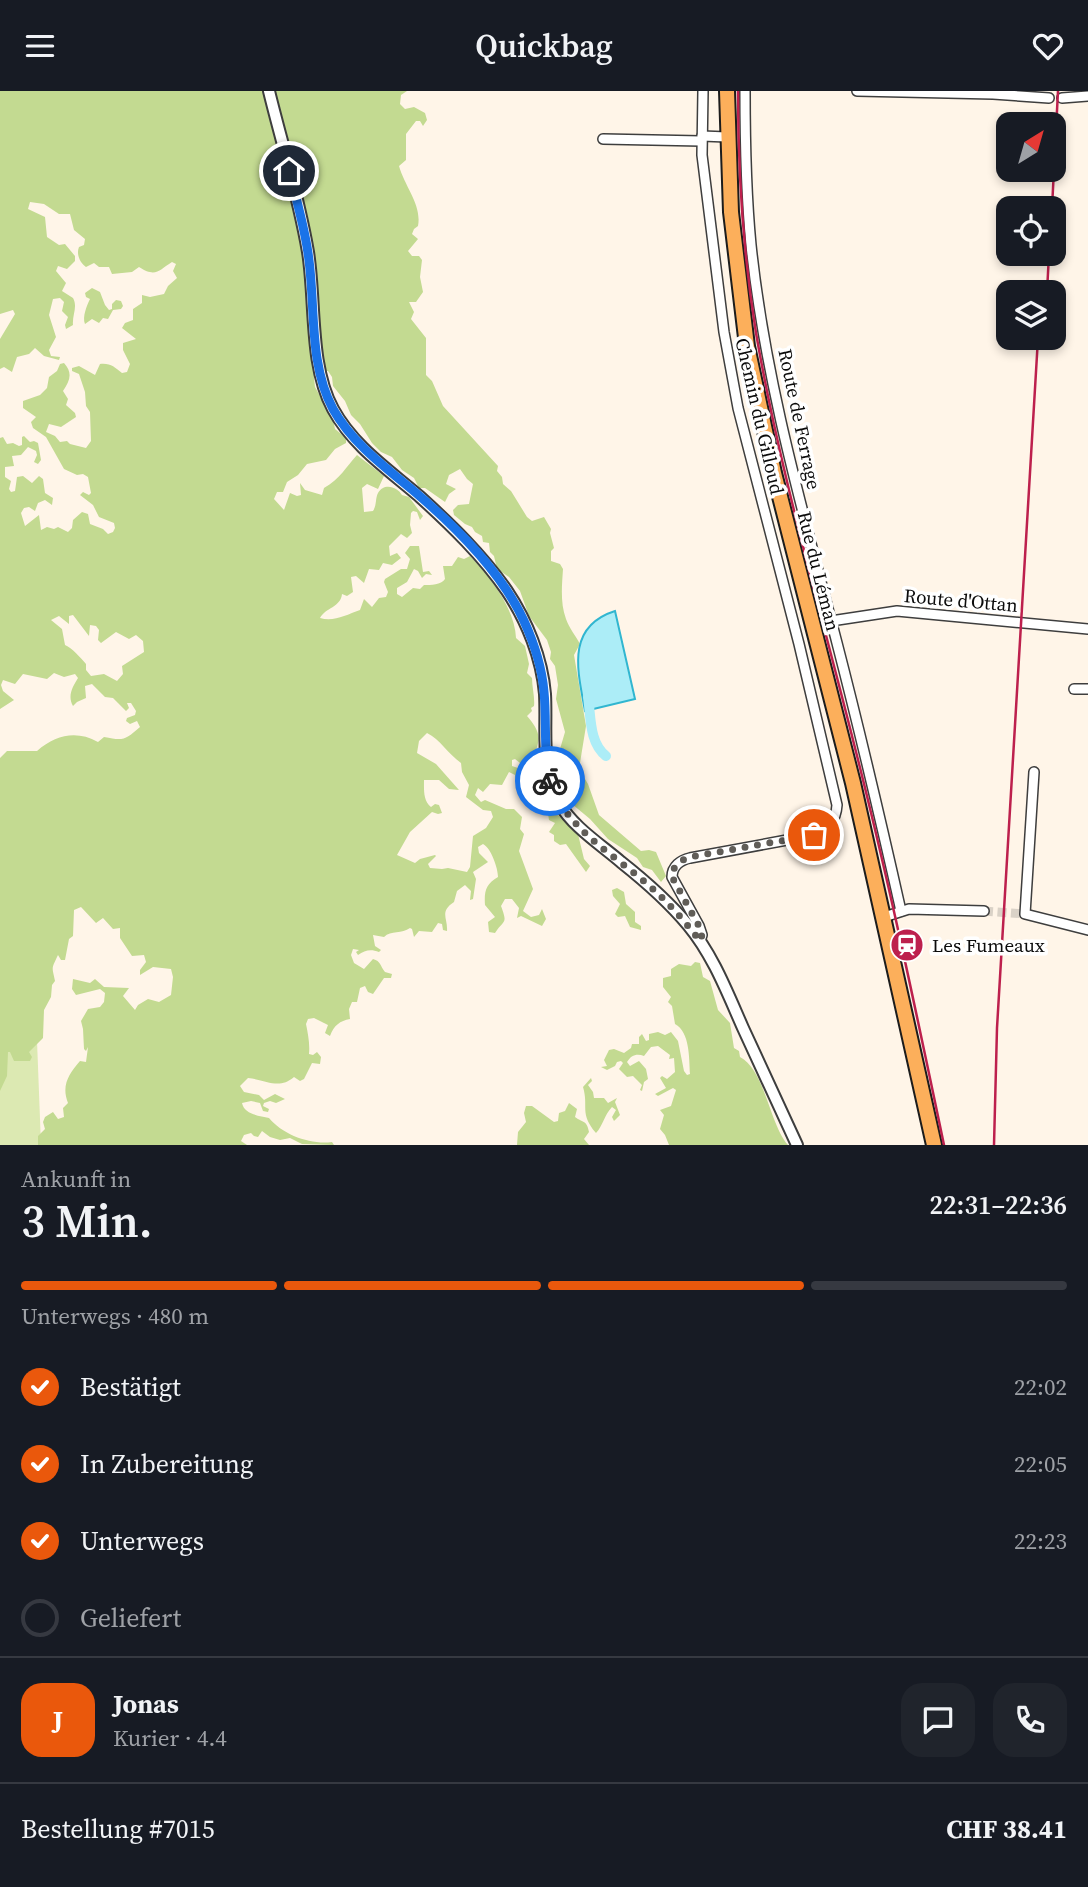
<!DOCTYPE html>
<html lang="de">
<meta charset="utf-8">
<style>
:root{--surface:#171b24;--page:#20242c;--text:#f1f3f6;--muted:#9ea1a6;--line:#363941;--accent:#ea580c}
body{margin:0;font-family:"Source Serif 4",serif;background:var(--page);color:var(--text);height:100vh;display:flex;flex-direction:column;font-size:26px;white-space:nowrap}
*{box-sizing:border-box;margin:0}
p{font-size:23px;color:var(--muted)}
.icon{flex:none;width:38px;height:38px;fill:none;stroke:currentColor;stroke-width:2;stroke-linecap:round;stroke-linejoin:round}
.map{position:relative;height:1054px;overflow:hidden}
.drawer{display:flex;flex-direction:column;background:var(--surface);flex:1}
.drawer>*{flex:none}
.needle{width:46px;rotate:37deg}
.controls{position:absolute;left:996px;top:21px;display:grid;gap:14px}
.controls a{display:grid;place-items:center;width:70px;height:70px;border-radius:14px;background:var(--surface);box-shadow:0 4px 10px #0003;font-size:35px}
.pin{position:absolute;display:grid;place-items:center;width:60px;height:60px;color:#fff;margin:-30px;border:4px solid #fff;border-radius:50%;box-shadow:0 2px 7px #0007}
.courier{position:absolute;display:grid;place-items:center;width:70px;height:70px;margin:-35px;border:5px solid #1a73e8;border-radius:50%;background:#fff;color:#222;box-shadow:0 2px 9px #0007}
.head em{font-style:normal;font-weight:600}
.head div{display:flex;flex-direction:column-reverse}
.head{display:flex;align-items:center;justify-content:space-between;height:119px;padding:0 21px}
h1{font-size:46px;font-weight:600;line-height:52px}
.bar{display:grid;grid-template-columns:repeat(4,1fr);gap:10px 7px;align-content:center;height:84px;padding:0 21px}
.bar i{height:9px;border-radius:5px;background:var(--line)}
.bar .current{background:var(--accent)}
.bar p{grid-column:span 4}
.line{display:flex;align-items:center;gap:18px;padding:0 21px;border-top:2px solid var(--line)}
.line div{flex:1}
.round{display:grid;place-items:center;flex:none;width:74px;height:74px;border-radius:21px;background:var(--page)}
ol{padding:0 21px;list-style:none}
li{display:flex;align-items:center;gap:21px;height:77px}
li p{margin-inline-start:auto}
li .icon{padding:7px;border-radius:50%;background:var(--accent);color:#fff;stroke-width:4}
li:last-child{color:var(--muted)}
li i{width:38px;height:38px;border:4px solid var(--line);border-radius:50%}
header{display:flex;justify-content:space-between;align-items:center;height:91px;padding:0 21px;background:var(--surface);font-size:32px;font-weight:600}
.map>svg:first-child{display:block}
.green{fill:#dce9b2}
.forest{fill:#c3da91;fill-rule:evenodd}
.water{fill:#acedf7;stroke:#31b6d0;stroke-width:2}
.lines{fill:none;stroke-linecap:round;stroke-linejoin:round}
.canal{stroke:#acedf7;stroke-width:10}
.minor-tunnel{stroke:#dad2c7;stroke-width:9;stroke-dasharray:9 4.5;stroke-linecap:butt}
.minor-casing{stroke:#3e3e3e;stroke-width:12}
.tertiary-casing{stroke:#3e3e3e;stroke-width:14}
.primary-casing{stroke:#1c1c1c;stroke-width:18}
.minor{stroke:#fff;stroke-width:9}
.tertiary{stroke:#fff;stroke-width:10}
.primary{stroke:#fcaf5b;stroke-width:14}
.rail{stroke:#bd204d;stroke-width:2.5}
.done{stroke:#605d58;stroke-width:7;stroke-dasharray:0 12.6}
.route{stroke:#1a73e8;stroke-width:9}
.labels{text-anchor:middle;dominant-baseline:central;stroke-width:7;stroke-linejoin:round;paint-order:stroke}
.street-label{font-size:19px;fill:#0b0b0b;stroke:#fff}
.poi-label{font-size:19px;fill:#0b0b0b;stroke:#fff;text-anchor:start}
</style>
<header><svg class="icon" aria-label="menu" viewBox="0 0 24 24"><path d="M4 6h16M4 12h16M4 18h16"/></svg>Quickbag<svg class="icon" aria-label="heart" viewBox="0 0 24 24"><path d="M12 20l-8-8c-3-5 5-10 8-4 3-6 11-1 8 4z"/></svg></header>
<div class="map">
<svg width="1088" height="1054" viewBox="0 0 1088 1054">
<rect width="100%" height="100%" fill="#fff5e8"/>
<!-- green -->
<polygon class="green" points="0,846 34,871 41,1054 0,1054"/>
<!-- forest -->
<g class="forest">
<path d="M0,0H407L401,4L400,13L405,18L414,16L425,22L427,29L423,35L420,30H416L406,43V69L399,75C405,96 422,114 418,135L414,138L412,143L418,148L408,160L412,165H419L422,169L420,186L423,201L416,211H409L414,221L411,228L426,247V284L432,290L443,315L498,375L497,380L502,386L503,393L511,400L527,426L532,430L544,426L551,438L550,442L554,457L551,460V470L560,473L563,478C562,494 560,512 566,528C569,537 576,545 580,553L574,564L586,635L579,678L588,693L599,724L641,760L649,759L656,761L666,785L661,791L652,779L643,776L637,767L608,748L590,728L572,713L568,699L560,692L557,685L562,672L560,658L565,641L556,608L558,594L555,575L550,568L551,561L547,549L529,525L520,500L509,486L497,478L494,465L490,461L489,452L483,451L482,445L475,441L472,436L465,433L454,424L453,419L458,414L469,413L473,393L467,388L460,378L449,384L446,393L456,398L449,403L445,411L425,397H419L414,387L402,379L392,366L381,361L372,352L360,333L351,324L345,310L333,295L332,286L328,280L316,281L314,287L315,296L333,328L335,338L346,347V352L335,358L326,369L307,373L298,384L287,391L283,401H277L274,408L284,419L290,402L297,405L301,404L300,392L305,399L322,404L324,397C340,388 346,376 357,364L384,385L378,398L367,393L362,397L364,421L373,420C377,414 375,408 378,402C384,391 398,396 402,404L409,406L423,425L420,429L417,421L413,420L411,422L410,434L412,442L407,447L401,443L389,455L390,465L397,462L401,467L392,474L383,472L379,479L369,478L364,492L356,485L351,486L353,501L347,505L342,503C341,516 325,517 320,527C334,531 346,524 360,519L364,508L372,516L379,507L386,506L388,501L384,491L385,488L401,478H407L410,468L405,462L410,455H419L423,481L429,480L432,484L426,483L422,487L418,480L414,478L407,491L397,497V503L402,506L413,497L420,498L424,494C431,494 441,494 445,488L443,475H452L458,466L464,468L470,465C490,485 515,518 516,547L525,555L529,573L527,582L532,587C532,596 535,607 534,615L531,617L532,620L527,625C533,632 541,642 538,652C536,661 534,661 536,670L533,673L528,670L520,672L515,668L512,669V675L518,677L521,682L516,691L515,684L509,681L502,694L490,693L483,701L478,697L475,704L481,711L485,709L506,718H514L522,726L520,738L524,743L519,760L533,798L523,820L531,826L539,824L542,818L546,828L542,835L521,825L517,827L519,817L512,808H505L501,815C508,834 504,828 495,842L489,841L488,831L495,826L485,814C484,800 486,793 498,786C498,777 491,757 483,753L478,756L479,762L488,771L473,781L476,788L473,808L470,809L471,800L465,794L457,800L454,811C439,821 448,827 447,840L443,839L442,833L438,832L432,841L419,840L414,846L412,838L410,837C402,843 391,839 384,846L373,844L375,855L381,859L379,861C371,858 365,859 358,864L356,861L359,859L353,858L351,864L354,872L364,878L373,868C381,870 380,875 385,881L392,883L391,887H384L373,903L368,901L365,895L360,897L357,911H352L349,918L350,928C340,930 334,934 330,945L325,942L328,934L314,927L308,928L306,933C308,943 310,953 309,963L313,964L317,961L321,966L320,973L312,972L304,988L300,990L294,986C279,999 267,989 248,987L240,995L244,1001L259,1004L264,1009L275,1003L285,1008L276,1012L270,1010L264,1012L263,1015L269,1018L268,1021L263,1020L260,1012L251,1010L242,1012C244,1023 259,1025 269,1027C283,1044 311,1054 332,1051L334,1054L302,1053L290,1047L280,1049L270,1046L262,1040L258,1046L254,1045L251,1042L244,1044L241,1050L247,1054H38V1045L45,1038L43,1031L45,1026L53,1021L58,1028L64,1026L63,1017L68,1012C61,994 69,983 80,970L86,971L88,956L86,960L84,958L83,938L81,930L88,918L100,916L104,911L105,902L100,898L76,904L72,898L73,888L90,892L95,888L104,896L129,897L123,905L135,919L138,914L148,908L159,911L171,904L173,886L171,878L153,876L140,884V879L146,871L144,864L132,865L120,847V837L113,838L103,827L96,832L81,816L74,819L73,845L69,848L65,869H61L58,864C51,879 52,875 55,890L52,894L51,906L44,919L43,947L29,961L32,966L30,970H14L10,961H8L7,985L0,1000V667L7,660H37C56,644 76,639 98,651L104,646C124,650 125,649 140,636L137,630L130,633L126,630L127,627L135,624L136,620L131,612H127L129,617L126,620L113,607L105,606L92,593L85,595L86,607L77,611L73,615C67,605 73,595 78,587L75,583L64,586L54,582L47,588L23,583L15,593L3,589L1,594L3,600L14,609L0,618V347L3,346L7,353L13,352L19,355L22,354V346L24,345L30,351L34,350L38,352L41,369L38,373L34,371L37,364L36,360L28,356L21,364L12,365L14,375L5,376V386L11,390L9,398L11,401L15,400L17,386L23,385L32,392L39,385L43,388L45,402L53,407L52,414L45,409L38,412L35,420L29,416L24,417L21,422L25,435L39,424L41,439L47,436L54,438L58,436L68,441L72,437L73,429L82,421L88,423L90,433L103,438L108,443L113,441L115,437L114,432L99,426L93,414L80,404L83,401L89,404L91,402L88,386L83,383L77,384L64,378L46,346L33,337L31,331L36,326L23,317V310L40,304L47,297L49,286L57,280L60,273L64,272C73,282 70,290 63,300L68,308L66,314L75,322L76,326L61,336L49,333L46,341L55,345L60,351L67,350L70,353L86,357L91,350L90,321L86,315L85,301L79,283L72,280V277L79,275L95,284L100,273C111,272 114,276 122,282L127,281L130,273L123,259V252L136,248L122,237L125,232L133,229V218L142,212V204L150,206L164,203L168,195L177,187L173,180L176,173L172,171C159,179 156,187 139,176L132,181L112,183L109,176H99L94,172L86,176C80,172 76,163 79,156L84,154L85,148L74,139L70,123H59L44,113L30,111L28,118L45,126L47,146L59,154L65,153L75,165V170L67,178L58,175L56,180L66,192L62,200L73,207C78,216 72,224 73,234L66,238L65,234L68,226L62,220L64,211L60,207L53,208L49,224L56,246L49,259L51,265L60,266L59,269L44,265L35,257L29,263L17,266L12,281L4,276L0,278V248L15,223L13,219L0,223ZM73,524L89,545L90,534L96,535L99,539L98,549L101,552L116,541L129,548L136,544L143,550L144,561L122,575L123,583L117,590L104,583L91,585L86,579V573C81,567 71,556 65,554L62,538L51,529L59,525L69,533V525ZM427,642C440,648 448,663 461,672L462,681L469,694L466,706L483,719L491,720L493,726L486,737L473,745L470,776L467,781L448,777L442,778L430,777L428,773L436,765L435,764L420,768L415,772L397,764L410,741L432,721L438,723L442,722L439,714L435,713L431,716C423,710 424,698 424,689H439L449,698L459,699L436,673L417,662L419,650Z"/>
<path d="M92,197L100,201L105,214L109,219L112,218V213L116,209L121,210L123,215L121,218L113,219L108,228L103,227L99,232L92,228L85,233C82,226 87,214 90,208L86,206L85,202Z"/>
<polygon points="549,711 555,722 577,739 584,768 590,775 586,781 566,753 560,754 554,750 554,744 549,741 555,732 549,729 547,716 541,715"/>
<polygon points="617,797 624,801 626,813 635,821 635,831 641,835 641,839 630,836 625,825 618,826 615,823 620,813 613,805 612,799"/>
<path d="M695,871L700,872L703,886L710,890L718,919L730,932L734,957L739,960L740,966C765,979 769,1032 788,1054H669L665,1044L660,1038L664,1024L660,1019L671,1015L676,999L673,997L658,1005L655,1003L666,997L660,987L662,985L667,988L675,981L674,967L669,968L670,964L658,955L651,956L644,965C637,962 631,964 627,971L630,975L639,970L646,978L648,988L644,991L642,1000L640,999L642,994L633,985L627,986L619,978L623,972L621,970L617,971L615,975L607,979L601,976L607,975L604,969L609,959L614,958L624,962L631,957L632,953H639V946L642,943L646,950L649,949V943L658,941L665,944L671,941L678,950L684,980L687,984L690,983C689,967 690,941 675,933L672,915L668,911L671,906L663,896V887L671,885V878L679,873L691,875Z"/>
<path d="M591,987L592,990L588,994L593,1001L594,1007H604L608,1012L617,1007L615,1011L620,1024L614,1030L612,1026L616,1019L612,1016C604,1024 603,1035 596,1042C579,1022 589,1016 583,996Z"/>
<path d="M569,1012L577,1018L575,1026C583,1032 587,1029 589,1041L584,1048L589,1054H517L518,1041L526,1031L524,1022L526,1015H532L554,1031L558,1030L559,1022L565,1020Z"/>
</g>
<!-- water -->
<path class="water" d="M615,520L635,608L585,620C578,581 565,536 615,520Z"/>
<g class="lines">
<!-- canal -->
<path class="canal" d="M588,606C591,625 589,652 606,665"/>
<!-- minor-tunnel -->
<polyline class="minor-tunnel" points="984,820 1025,823"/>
<defs>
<g id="minor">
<path d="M745,0C745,51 746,102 751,154C765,289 803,421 837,552C860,641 881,731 901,820"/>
<polyline points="857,0 993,3 1049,7"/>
<polyline points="1062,7 1088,5"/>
<polyline points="702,45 727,46"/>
<polyline points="603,48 701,50"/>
<polyline points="831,530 897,520 1088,538"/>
<polyline points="1074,598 1088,598"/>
<polyline points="1034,681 1025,823 1088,839"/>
<polyline points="884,826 909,818 984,820"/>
<path d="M700,850L702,844L699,835L672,786C672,775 681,769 690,767L814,744C828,738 836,730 837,714L799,553L738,317L724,241L702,64L703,0"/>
</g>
<path id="tertiary" d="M269,0C282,53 299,107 308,161C316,211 309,274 333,318C353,355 389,379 419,405C451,434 483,465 507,500C527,530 542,567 545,603C547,640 540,678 559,712C573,736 600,753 621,771C645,790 668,810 688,834C713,864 727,901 743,937C761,976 779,1015 797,1054"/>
<polyline id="primary" points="727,0 731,121 747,255 774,382 853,692 934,1054"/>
</defs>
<!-- minor casing -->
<use href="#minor" class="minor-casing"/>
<!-- tertiary casing -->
<use href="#tertiary" class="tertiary-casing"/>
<!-- primary casing -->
<use href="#primary" class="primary-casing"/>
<!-- minor -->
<use href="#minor" class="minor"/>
<!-- tertiary -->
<use href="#tertiary" class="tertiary"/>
<!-- primary -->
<use href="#primary" class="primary"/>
<!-- rail -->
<g class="rail">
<path d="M738,0C738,81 743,162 756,242C780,381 820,517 854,653C888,786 916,920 944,1054"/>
<polyline points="1052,117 1058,0"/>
<polyline points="1047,201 1049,163"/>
<polyline points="994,1054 997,937 1038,247"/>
</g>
</g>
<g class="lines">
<!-- done -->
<path class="done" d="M550,690C565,736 610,761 645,791C666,809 684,829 700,850L702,844L699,835L672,786C672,775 681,769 690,766L814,744"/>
<!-- route -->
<path class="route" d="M289,80C296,107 304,134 308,162C316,213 308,272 333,318C352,352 386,377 415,401C456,436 501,480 524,530C534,552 542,577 544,601C547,631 543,660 550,690"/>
</g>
<!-- icons -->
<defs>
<symbol id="station-disc" viewBox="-11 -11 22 22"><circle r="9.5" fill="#bd204d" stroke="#fff"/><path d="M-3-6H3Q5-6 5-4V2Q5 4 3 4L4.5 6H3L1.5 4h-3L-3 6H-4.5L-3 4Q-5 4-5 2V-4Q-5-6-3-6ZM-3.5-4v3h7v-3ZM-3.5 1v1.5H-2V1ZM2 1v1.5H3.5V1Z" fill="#fff"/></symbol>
</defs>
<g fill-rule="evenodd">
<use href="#station-disc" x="888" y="835" width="38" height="38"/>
</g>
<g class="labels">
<!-- street labels -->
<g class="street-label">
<text transform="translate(760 325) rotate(77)">Chemin du Gilloud</text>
<text transform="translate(800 328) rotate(78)">Route de Ferrage</text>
<text transform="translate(819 480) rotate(76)">Rue du Léman</text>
<text transform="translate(961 509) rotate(5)">Route d'Ottan</text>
</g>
<!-- poi labels -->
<g class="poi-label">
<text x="932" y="854">Les Fumeaux</text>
</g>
</g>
</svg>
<div class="controls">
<a><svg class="needle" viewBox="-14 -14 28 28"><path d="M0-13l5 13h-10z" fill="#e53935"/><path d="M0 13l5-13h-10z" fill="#9ea1a6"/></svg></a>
<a><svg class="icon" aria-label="locate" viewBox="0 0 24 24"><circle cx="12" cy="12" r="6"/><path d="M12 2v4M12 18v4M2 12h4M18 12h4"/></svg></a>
<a><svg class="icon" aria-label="layers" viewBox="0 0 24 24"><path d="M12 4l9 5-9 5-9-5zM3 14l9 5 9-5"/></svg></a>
</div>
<div class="pin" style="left:814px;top:744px;background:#ea580c"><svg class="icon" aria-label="bag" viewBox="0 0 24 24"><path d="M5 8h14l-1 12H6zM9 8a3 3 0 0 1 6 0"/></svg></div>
<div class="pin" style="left:289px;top:80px;background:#1f2937"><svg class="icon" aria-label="home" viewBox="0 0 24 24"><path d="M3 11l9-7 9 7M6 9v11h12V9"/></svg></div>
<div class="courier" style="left:550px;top:690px"><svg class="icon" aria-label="bike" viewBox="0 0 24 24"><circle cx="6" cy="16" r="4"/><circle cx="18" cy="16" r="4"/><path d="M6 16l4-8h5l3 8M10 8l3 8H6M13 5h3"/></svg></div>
</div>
<section class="drawer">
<div class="head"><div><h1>3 Min.</h1><p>Ankunft in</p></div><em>22:31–22:36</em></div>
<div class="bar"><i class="current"></i><i class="current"></i><i class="current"></i><i></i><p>Unterwegs · 480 m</p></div>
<ol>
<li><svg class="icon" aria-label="check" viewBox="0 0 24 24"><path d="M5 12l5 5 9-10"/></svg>Bestätigt<p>22:02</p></li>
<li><svg class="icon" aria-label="check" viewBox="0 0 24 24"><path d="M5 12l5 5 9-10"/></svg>In Zubereitung<p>22:05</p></li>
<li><svg class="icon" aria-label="check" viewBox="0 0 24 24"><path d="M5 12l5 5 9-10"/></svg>Unterwegs<p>22:23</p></li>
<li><i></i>Geliefert</li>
</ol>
<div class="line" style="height:126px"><b class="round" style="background:var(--accent);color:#fff">J</b><div><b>Jonas</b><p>Kurier · 4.4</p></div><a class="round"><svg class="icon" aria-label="chat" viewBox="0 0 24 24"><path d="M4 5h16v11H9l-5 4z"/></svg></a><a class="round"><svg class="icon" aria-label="phone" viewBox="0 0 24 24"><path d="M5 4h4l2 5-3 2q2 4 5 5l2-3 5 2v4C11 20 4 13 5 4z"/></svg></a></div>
<div class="line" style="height:91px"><div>Bestellung #7015</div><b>CHF 38.41</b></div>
</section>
